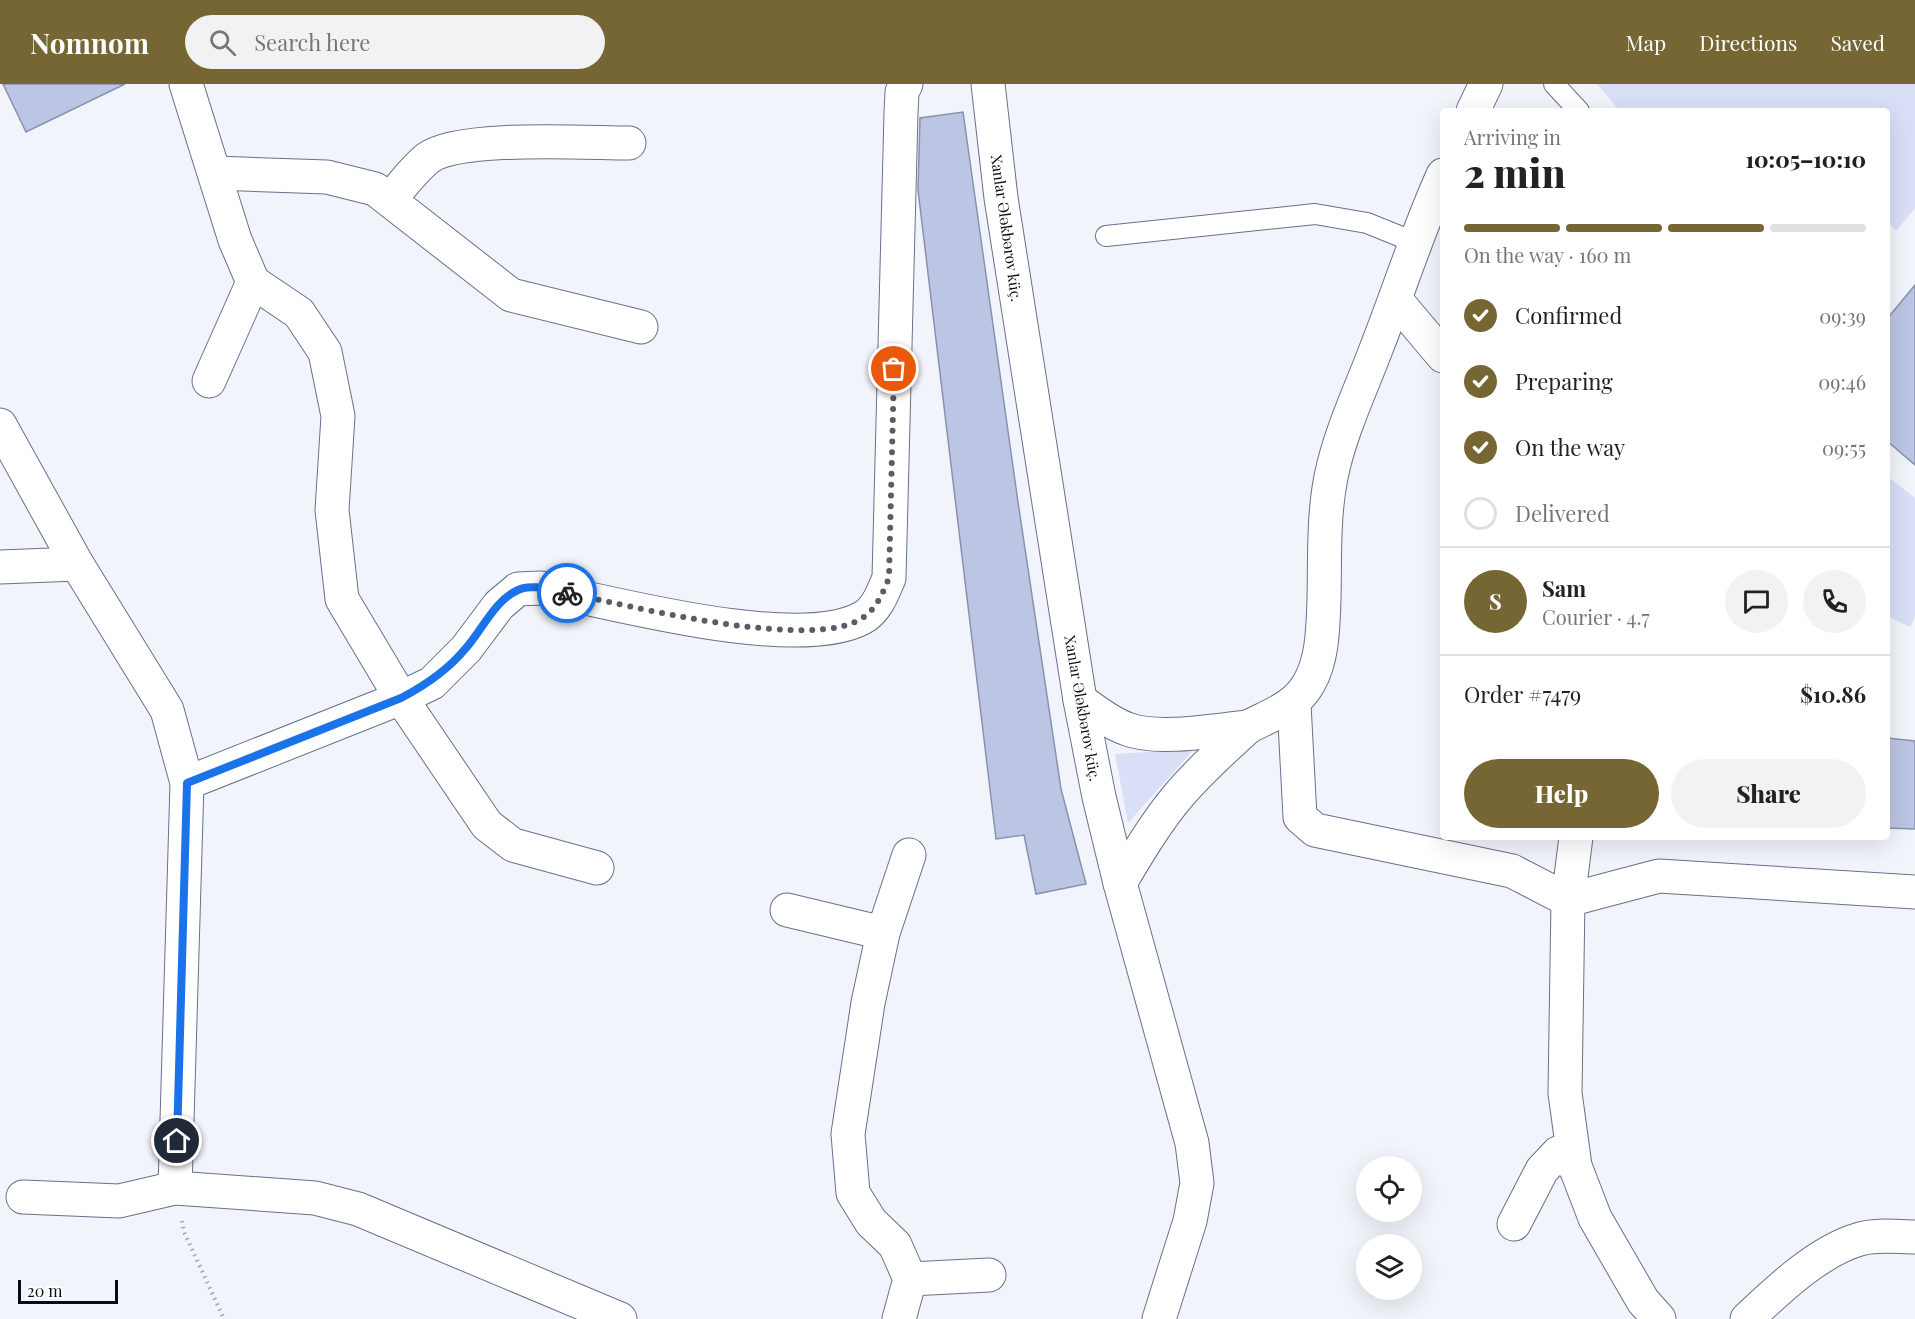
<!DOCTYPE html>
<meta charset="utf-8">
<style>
:root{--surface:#fff;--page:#f2f2f2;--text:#222;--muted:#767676;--line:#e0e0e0;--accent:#766634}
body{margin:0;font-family:"Playfair Display",serif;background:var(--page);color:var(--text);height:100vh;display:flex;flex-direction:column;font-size:22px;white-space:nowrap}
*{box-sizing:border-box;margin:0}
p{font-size:20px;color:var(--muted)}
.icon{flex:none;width:33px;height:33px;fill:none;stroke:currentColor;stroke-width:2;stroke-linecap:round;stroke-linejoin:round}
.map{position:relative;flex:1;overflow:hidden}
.side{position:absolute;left:1440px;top:24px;width:450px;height:732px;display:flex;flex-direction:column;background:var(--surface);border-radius:6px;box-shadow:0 6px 24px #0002}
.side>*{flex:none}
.controls{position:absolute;left:1356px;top:1072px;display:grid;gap:12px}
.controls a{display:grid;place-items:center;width:66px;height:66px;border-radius:50%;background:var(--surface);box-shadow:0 6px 24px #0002;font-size:30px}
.scale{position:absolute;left:18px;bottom:15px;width:100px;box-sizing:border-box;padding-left:6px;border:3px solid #090c16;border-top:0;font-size:16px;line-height:21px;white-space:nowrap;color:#090c16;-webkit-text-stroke:4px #fff;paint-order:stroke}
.pin{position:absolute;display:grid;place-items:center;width:51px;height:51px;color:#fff;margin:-26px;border:3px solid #fff;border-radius:50%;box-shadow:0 2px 6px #0007}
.courier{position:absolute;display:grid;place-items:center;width:60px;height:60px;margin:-30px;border:4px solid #1a73e8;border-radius:50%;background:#fff;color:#222;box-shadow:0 2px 8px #0007}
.summary em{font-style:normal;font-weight:800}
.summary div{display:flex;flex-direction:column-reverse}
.summary{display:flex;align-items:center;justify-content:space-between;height:102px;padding:0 24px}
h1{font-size:39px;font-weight:800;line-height:45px}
.bar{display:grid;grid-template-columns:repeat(4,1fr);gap:9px 6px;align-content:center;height:72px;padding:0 24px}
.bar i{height:8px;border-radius:4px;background:var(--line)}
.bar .active{background:var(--accent)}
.bar p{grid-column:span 4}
.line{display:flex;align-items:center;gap:15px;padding:0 24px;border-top:2px solid var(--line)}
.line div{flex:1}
.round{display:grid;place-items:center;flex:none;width:63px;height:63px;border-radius:32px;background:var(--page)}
ol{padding:0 24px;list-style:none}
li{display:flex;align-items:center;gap:18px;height:66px}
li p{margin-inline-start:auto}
li .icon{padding:6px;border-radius:50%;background:var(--accent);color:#fff;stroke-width:4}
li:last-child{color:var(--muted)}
li i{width:33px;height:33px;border:3px solid var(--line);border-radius:50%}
.action{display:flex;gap:12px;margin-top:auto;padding:12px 24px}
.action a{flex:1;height:69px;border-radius:36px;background:var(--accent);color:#fff;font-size:24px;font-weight:800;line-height:69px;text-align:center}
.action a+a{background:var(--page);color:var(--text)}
header{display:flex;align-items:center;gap:36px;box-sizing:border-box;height:84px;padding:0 30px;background:var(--accent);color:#fff}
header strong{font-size:28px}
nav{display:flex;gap:33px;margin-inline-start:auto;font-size:21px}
.search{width:420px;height:54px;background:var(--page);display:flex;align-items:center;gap:15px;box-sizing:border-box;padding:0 21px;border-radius:33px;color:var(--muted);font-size:22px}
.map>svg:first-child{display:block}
.green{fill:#d8dff7}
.building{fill:#bcc5e4;stroke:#8991af;stroke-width:1.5}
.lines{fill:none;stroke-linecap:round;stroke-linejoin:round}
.lane-casing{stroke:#68708c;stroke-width:22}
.street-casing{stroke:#68708c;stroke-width:35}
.secondary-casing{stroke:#68708c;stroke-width:35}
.path{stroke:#a3a5ad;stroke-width:4;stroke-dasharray:1.5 4.5;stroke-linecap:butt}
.lane{stroke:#fff;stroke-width:20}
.street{stroke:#fff;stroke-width:33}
.secondary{stroke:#fff;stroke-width:33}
.done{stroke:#5b5d66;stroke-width:6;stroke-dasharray:0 10.8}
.route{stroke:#1a73e8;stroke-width:8}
.labels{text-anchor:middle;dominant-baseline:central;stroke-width:6;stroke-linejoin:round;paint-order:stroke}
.street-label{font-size:15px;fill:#090c16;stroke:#fff}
</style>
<header>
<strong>Nomnom</strong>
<div class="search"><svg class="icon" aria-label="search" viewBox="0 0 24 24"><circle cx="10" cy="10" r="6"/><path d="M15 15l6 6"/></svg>Search here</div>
<nav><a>Map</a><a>Directions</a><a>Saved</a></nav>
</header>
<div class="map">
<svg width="1915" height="1235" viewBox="0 0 1915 1235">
<rect width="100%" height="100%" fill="#f2f4fb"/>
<!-- green -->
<g class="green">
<polygon points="1597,0 1915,0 1915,124 1896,147 1887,136 1887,27 1620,27"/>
<polygon points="1887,392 1915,414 1915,533 1910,543 1887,532"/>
<polygon points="1194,665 1128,739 1115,670"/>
</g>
<!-- building -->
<g class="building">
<polygon points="3,0 125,0 26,48"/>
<polygon points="963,28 1018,418 1061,705 1086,800 1036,810 1024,751 996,755 918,106 920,34"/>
<polygon points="1915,201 1915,381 1887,357 1887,235"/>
<polygon points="1887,654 1915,657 1915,745 1887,744"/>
</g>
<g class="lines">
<defs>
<g id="lane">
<polyline points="1554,0 1579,27"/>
<polyline points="1106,152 1315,130 1367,139 1414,158"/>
</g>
<g id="street">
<polyline points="186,0 235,156 253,198 299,229 325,268 338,332 332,426 342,515 401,614 487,741 513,761 597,784"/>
<polyline points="1473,27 1486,0"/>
<polyline points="215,89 327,93 375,105 511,211 641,243"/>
<path d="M390,115C402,102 414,85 428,74C459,51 586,59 629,59"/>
<polyline points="1395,215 1443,272"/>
<polyline points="209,297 253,198"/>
<polyline points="0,341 77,480 167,626 187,699 175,1104"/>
<polyline points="0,483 77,480"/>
<path d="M1080,616C1095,627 1110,639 1127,645C1158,657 1215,646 1248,643C1224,665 1200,686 1179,711C1156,738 1138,769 1120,799"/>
<polyline points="1294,620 1300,733 1315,746 1512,787 1568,816 1659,792 1915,808"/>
<path d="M1248,643C1271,631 1296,623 1309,599C1323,575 1323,542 1324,515C1325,475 1323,433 1331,393C1340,348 1362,303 1378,260C1400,204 1418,146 1443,91"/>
<path d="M187,699L401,614L432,599L466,565L499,521L518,505L540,504C613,519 797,569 862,534C877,526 883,508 889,494L901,29L902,8L906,0"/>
<polyline points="1576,753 1568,816 1565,1009 1575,1082 1595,1134 1643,1217 1659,1235"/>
<polyline points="787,826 883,849"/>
<polyline points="23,1113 119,1117 175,1104 315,1114 358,1125 620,1235"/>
<polyline points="1514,1140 1542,1086 1558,1069 1575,1082"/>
<polyline points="910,1195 989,1191"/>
<polyline points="899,1235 910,1195 895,1161 871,1138 853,1109 848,1050 868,919 883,849 909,771"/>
<path d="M1747,1235C1778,1206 1818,1167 1860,1155C1876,1150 1898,1153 1915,1153"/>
</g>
<polyline id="secondary" points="988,0 1001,114 1080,616 1099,713 1120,799 1192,1059 1197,1099 1190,1137 1159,1235"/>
</defs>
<!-- lane casing -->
<use href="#lane" class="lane-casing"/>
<!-- street casing -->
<use href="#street" class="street-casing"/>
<!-- secondary casing -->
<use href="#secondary" class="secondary-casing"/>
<!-- path -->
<polyline class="path" points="182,1137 184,1148 224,1235"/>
<!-- lane -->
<use href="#lane" class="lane"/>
<!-- street -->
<use href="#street" class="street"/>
<!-- secondary -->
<use href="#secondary" class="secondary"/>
</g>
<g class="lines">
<!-- done -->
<path class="done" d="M567,509C627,521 819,570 865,532C878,522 883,508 889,494L894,285"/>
<!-- route -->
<path class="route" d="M177,1057L187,699L401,614C426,601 448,586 466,564C482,546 495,516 518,506C532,499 553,507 567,509"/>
</g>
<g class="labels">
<!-- street labels -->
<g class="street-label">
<text transform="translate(1007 144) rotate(82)">Xanlar Ələkbərov küç.</text>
<text transform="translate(1083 624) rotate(80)">Xanlar Ələkbərov küç.</text>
</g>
</g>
</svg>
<div class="controls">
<a><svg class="icon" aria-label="locate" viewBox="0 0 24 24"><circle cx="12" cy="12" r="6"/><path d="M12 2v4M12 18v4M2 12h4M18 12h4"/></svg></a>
<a><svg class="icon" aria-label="layers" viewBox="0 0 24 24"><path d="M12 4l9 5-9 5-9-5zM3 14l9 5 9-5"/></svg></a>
</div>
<div class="scale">20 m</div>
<div class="pin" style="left:894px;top:285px;background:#ea580c"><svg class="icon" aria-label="bag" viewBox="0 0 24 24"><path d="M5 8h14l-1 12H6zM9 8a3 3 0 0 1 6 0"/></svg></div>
<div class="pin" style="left:177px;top:1057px;background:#1f2937"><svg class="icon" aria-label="home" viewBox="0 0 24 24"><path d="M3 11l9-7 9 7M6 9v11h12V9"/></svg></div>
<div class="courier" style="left:567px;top:509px"><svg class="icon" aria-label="bike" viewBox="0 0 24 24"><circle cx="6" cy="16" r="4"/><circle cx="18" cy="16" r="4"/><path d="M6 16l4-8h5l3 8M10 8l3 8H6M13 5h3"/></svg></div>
<section class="side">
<div class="summary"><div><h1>2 min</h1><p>Arriving in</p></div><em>10:05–10:10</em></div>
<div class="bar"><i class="active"></i><i class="active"></i><i class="active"></i><i></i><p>On the way · 160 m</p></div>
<ol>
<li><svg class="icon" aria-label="check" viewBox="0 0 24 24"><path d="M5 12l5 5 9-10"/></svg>Confirmed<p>09:39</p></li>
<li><svg class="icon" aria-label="check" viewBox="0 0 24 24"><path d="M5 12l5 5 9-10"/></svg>Preparing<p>09:46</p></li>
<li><svg class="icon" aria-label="check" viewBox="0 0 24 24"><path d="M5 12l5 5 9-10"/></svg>On the way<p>09:55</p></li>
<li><i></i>Delivered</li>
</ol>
<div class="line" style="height:108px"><b class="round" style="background:var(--accent);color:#fff">S</b><div><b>Sam</b><p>Courier · 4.7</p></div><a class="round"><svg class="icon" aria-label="chat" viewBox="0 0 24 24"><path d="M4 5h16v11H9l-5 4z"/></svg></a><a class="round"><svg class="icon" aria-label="phone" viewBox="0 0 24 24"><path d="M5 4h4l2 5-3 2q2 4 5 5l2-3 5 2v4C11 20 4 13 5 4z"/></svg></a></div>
<div class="line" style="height:78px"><div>Order #7479</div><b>$10.86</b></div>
<div class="action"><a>Help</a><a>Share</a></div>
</section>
</div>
